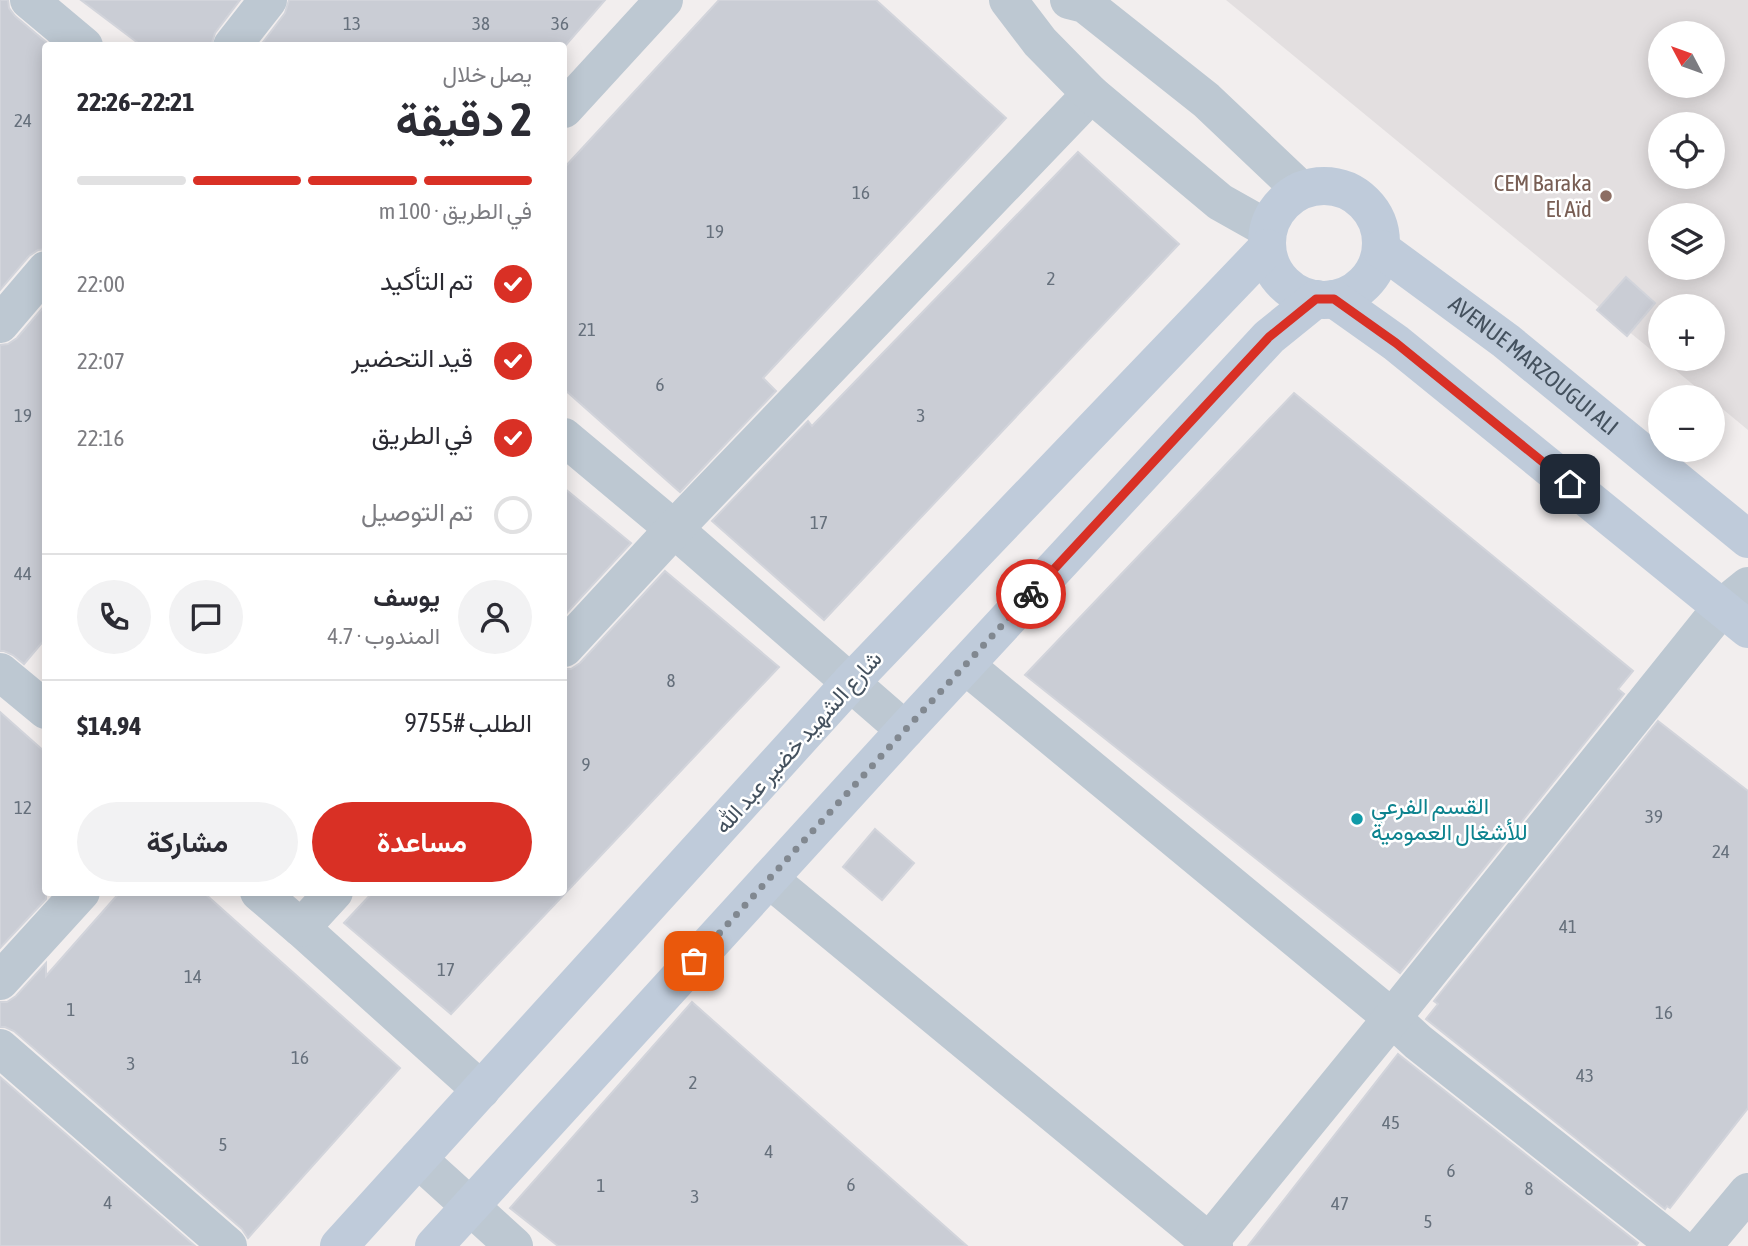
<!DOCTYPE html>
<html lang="ar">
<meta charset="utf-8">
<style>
:root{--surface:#fff;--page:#f2f2f3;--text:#2b2b33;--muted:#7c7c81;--line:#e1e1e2;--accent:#d93025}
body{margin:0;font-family:"Asap Condensed",Vazirmatn,sans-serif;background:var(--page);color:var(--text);direction:rtl;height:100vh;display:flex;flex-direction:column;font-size:26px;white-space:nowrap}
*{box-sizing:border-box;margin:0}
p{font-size:23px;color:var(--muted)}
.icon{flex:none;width:38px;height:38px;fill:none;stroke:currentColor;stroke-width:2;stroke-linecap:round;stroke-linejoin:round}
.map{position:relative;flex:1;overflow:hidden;direction:ltr}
.drawer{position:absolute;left:42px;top:42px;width:525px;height:854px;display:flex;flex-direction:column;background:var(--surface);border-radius:7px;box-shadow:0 4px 18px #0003;direction:rtl}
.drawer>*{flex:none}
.needle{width:46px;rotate:311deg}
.fabs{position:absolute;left:1648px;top:21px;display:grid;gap:14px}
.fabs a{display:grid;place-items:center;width:77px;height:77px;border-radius:50%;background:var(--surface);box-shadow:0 4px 18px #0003;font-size:35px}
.pin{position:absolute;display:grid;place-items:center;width:60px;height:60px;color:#fff;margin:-30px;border-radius:14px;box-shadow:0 4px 10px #0006}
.courier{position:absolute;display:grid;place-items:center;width:70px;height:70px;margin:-35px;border:5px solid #d93025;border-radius:50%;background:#fff;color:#222;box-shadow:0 2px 9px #0007}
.head em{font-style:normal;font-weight:700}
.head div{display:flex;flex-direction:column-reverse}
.head{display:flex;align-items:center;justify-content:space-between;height:119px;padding:0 35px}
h1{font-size:46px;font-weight:700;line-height:52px}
.bar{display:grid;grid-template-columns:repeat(4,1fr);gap:10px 7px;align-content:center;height:84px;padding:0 35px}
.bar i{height:9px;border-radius:5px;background:var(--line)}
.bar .active{background:var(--accent)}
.bar p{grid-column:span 4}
.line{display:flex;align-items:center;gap:18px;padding:0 35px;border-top:2px solid var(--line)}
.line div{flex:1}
.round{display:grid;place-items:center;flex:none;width:74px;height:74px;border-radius:37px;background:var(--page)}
ol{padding:0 35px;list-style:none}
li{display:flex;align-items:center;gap:21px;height:77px}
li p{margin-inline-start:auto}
li .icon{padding:7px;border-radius:50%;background:var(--accent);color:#fff;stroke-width:4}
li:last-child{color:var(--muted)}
li i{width:38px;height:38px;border:4px solid var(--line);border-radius:50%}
.cta{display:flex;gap:14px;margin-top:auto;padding:14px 35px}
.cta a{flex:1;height:80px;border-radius:42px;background:var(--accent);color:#fff;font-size:28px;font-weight:700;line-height:80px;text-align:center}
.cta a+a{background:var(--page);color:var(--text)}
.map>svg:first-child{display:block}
.education{fill:#e3dfe0;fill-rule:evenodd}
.building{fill:#cacdd5;stroke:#d2d4db;stroke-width:2}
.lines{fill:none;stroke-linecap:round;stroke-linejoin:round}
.minor{stroke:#bdc8d2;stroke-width:38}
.tertiary{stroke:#bdc8d2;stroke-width:38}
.secondary{stroke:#bfcbda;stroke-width:38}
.done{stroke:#818890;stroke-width:7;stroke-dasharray:0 12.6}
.route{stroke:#d93025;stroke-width:9}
.education-dot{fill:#8d6e63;stroke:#fff;stroke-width:2.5}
.culture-dot{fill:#0f9aa8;stroke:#fff;stroke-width:2.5}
.labels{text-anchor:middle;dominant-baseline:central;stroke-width:5;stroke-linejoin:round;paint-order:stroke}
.number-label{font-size:19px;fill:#66707c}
.education-label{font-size:23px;fill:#785e54;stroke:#fff;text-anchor:end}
.street-label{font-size:23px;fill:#44515e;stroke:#fff}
.culture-label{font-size:23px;fill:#0d838f;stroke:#fff;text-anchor:start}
</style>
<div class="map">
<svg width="1748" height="1246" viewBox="0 0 1748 1246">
<rect width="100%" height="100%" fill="#f2eeee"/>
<!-- education -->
<path class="education" d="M1226,0H1748V430L1713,401V397H1708L1662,359H1713V306H1661V358ZM1661,33H1713V86H1661ZM1661,124H1713V177H1661ZM1661,215H1713V268H1661Z"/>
<!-- building -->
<g class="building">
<polygon points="0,0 8,0 9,8 15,16 46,42 46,249 38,250 29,256 0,290"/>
<polygon points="81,0 240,0 215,33 211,46 142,46"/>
<polygon points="289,0 605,0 565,46 260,46 285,13"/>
<polygon points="719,0 876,0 1006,118 763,378 776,391 680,492 564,389 564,168"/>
<polygon points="1078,152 1179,244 824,620 712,521 808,421 812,426"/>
<polygon points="1626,277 1655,303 1627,336 1597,310"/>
<polygon points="46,304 46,638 24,664 13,655 4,651 0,651 0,345 8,344 17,338"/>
<polygon points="1294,393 1633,671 1618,689 1624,694 1400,973 1025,675"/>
<polygon points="564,488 631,543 564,616"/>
<polygon points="665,571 779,667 451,1014 344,923 373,892 564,892 564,669 571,669 580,663"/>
<polygon points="0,712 46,753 46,899 0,948"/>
<polygon points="1658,721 1748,791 1748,1108 1670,1208 1667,1206 1665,1209 1426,1019 1438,1004 1434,1001"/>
<polygon points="875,829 914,863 882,900 843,867"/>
<polygon points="120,892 203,892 400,1068 248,1238 242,1229 14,1031 5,1027 0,1027 0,1002 7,1002 16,996 46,963 46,976"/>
<polygon points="692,1002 773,1074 967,1246 558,1246 510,1208"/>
<polygon points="1398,1054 1638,1243 1636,1246 1248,1246"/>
<polygon points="0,1077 195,1246 0,1246"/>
</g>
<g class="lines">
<!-- minor -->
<g class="minor">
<polyline points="29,0 84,46"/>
<polyline points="232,46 268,0"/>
<polyline points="564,109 664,0"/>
<polyline points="0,324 46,270"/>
<polyline points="564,437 674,529 905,730"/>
<polyline points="564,648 674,529 1091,94"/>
<polyline points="965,665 1392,1018 1418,1042 1677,1246"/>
<polyline points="0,672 46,710"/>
<polyline points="769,879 1214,1246"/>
<polyline points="259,892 301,928 481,1090"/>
<polyline points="301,928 334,892"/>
<polyline points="0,981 81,892"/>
<polyline points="0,1048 228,1246"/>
<polyline points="418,1159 514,1246"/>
<polyline points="1206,1246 1392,1018 1722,607 1748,586"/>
<polyline points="1703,1246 1748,1192"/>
</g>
<!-- tertiary -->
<g class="tertiary">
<polyline points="1008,0 1040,42 1091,94 1220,202 1268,229"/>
<polyline points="1069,0 1085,4 1206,100 1301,190"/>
</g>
<!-- secondary -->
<g class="secondary">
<circle cx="1324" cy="243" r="57"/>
<path id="s1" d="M1381,249L1506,341L1748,539"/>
<polyline points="1334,299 1396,343 1748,629"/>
<polyline points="339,1246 850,683 1267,248"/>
<polyline points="434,1246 905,730 1269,337 1316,299"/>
</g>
</g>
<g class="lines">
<!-- done -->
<polyline class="done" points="694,961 905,730 1031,594"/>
<!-- route -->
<polyline class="route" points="1031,594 1269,337 1316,299 1334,299 1396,343 1570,484"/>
</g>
<!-- markers -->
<circle class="education-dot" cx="1606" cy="196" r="7"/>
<circle class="culture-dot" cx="1357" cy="819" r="7"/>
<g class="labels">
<!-- number labels -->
<g class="number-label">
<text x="352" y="23">13</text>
<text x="481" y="23">38</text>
<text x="560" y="23">36</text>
<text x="23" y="120">24</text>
<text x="861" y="192">16</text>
<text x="715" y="231">19</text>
<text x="1051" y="278">2</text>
<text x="587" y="329">21</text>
<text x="660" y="384">6</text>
<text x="23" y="415">19</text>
<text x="921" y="415">3</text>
<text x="819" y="522">17</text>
<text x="23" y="573">44</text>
<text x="671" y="680">8</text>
<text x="586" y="764">9</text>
<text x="23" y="807">12</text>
<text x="1654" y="816">39</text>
<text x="1721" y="851">24</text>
<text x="1568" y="926">41</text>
<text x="446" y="969">17</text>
<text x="193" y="976">14</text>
<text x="71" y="1009">1</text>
<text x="1664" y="1012">16</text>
<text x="300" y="1057">16</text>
<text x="131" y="1063">3</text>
<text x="1585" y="1075">43</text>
<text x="693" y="1082">2</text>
<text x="1391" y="1122">45</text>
<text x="223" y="1144">5</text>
<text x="769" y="1151">4</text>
<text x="1451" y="1170">6</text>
<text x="851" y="1184">6</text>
<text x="601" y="1185">1</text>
<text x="1529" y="1188">8</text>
<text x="695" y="1196">3</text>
<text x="108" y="1202">4</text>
<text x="1340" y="1203">47</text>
<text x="1428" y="1221">5</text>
</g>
<!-- education labels -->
<g class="education-label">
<text x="1592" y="183">CEM Baraka<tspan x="1592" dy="26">El Aïd</tspan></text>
</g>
<!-- street labels -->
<g class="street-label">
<text stroke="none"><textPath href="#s1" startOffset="192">AVENUE MARZOUGUI ALI</textPath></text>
<text transform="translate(798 742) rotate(-48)">شارع الشهيد خضير عبد الله</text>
</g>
<!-- culture labels -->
<g class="culture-label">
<text x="1371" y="806">القسم الفرعي<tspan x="1371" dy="26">للأشغال العمومية</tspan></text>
</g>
</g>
</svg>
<div class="fabs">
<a><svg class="needle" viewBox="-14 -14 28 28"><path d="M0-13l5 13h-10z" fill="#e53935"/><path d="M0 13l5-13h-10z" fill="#7c7c81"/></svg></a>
<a><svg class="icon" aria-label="locate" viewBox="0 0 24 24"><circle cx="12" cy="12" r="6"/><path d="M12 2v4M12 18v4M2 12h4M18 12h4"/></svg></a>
<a><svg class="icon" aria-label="layers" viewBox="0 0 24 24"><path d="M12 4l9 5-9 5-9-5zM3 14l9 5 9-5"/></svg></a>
<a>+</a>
<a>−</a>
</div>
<div class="pin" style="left:694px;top:961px;background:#ea580c"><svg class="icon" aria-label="bag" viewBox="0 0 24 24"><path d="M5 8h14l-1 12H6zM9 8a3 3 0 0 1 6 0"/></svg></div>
<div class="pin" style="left:1570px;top:484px;background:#1f2937"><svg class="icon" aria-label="home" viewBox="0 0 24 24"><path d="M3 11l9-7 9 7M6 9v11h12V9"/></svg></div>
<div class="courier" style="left:1031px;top:594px"><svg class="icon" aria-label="bike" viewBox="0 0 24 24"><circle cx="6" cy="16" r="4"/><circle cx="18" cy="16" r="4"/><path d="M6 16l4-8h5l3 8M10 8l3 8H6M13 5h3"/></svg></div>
<section class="drawer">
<div class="head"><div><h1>2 دقيقة</h1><p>يصل خلال</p></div><em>22:21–22:26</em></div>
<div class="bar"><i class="active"></i><i class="active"></i><i class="active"></i><i></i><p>في الطريق · 100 m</p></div>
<ol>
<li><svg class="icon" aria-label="check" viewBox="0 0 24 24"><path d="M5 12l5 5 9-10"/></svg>تم التأكيد<p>22:00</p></li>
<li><svg class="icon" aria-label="check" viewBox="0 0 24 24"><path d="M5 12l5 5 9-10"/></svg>قيد التحضير<p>22:07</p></li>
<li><svg class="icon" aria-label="check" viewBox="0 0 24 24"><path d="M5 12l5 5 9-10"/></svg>في الطريق<p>22:16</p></li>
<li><i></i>تم التوصيل</li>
</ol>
<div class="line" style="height:126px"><a class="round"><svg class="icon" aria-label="person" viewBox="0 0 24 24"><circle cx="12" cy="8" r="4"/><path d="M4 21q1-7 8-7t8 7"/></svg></a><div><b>يوسف</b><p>المندوب · 4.7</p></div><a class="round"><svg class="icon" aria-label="chat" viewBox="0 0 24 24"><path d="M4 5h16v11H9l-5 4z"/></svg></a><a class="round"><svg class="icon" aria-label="phone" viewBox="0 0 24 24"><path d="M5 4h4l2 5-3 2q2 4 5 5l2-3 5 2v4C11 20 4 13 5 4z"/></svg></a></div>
<div class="line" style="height:91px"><div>الطلب #9755</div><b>$14.94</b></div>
<div class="cta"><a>مساعدة</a><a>مشاركة</a></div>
</section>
</div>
